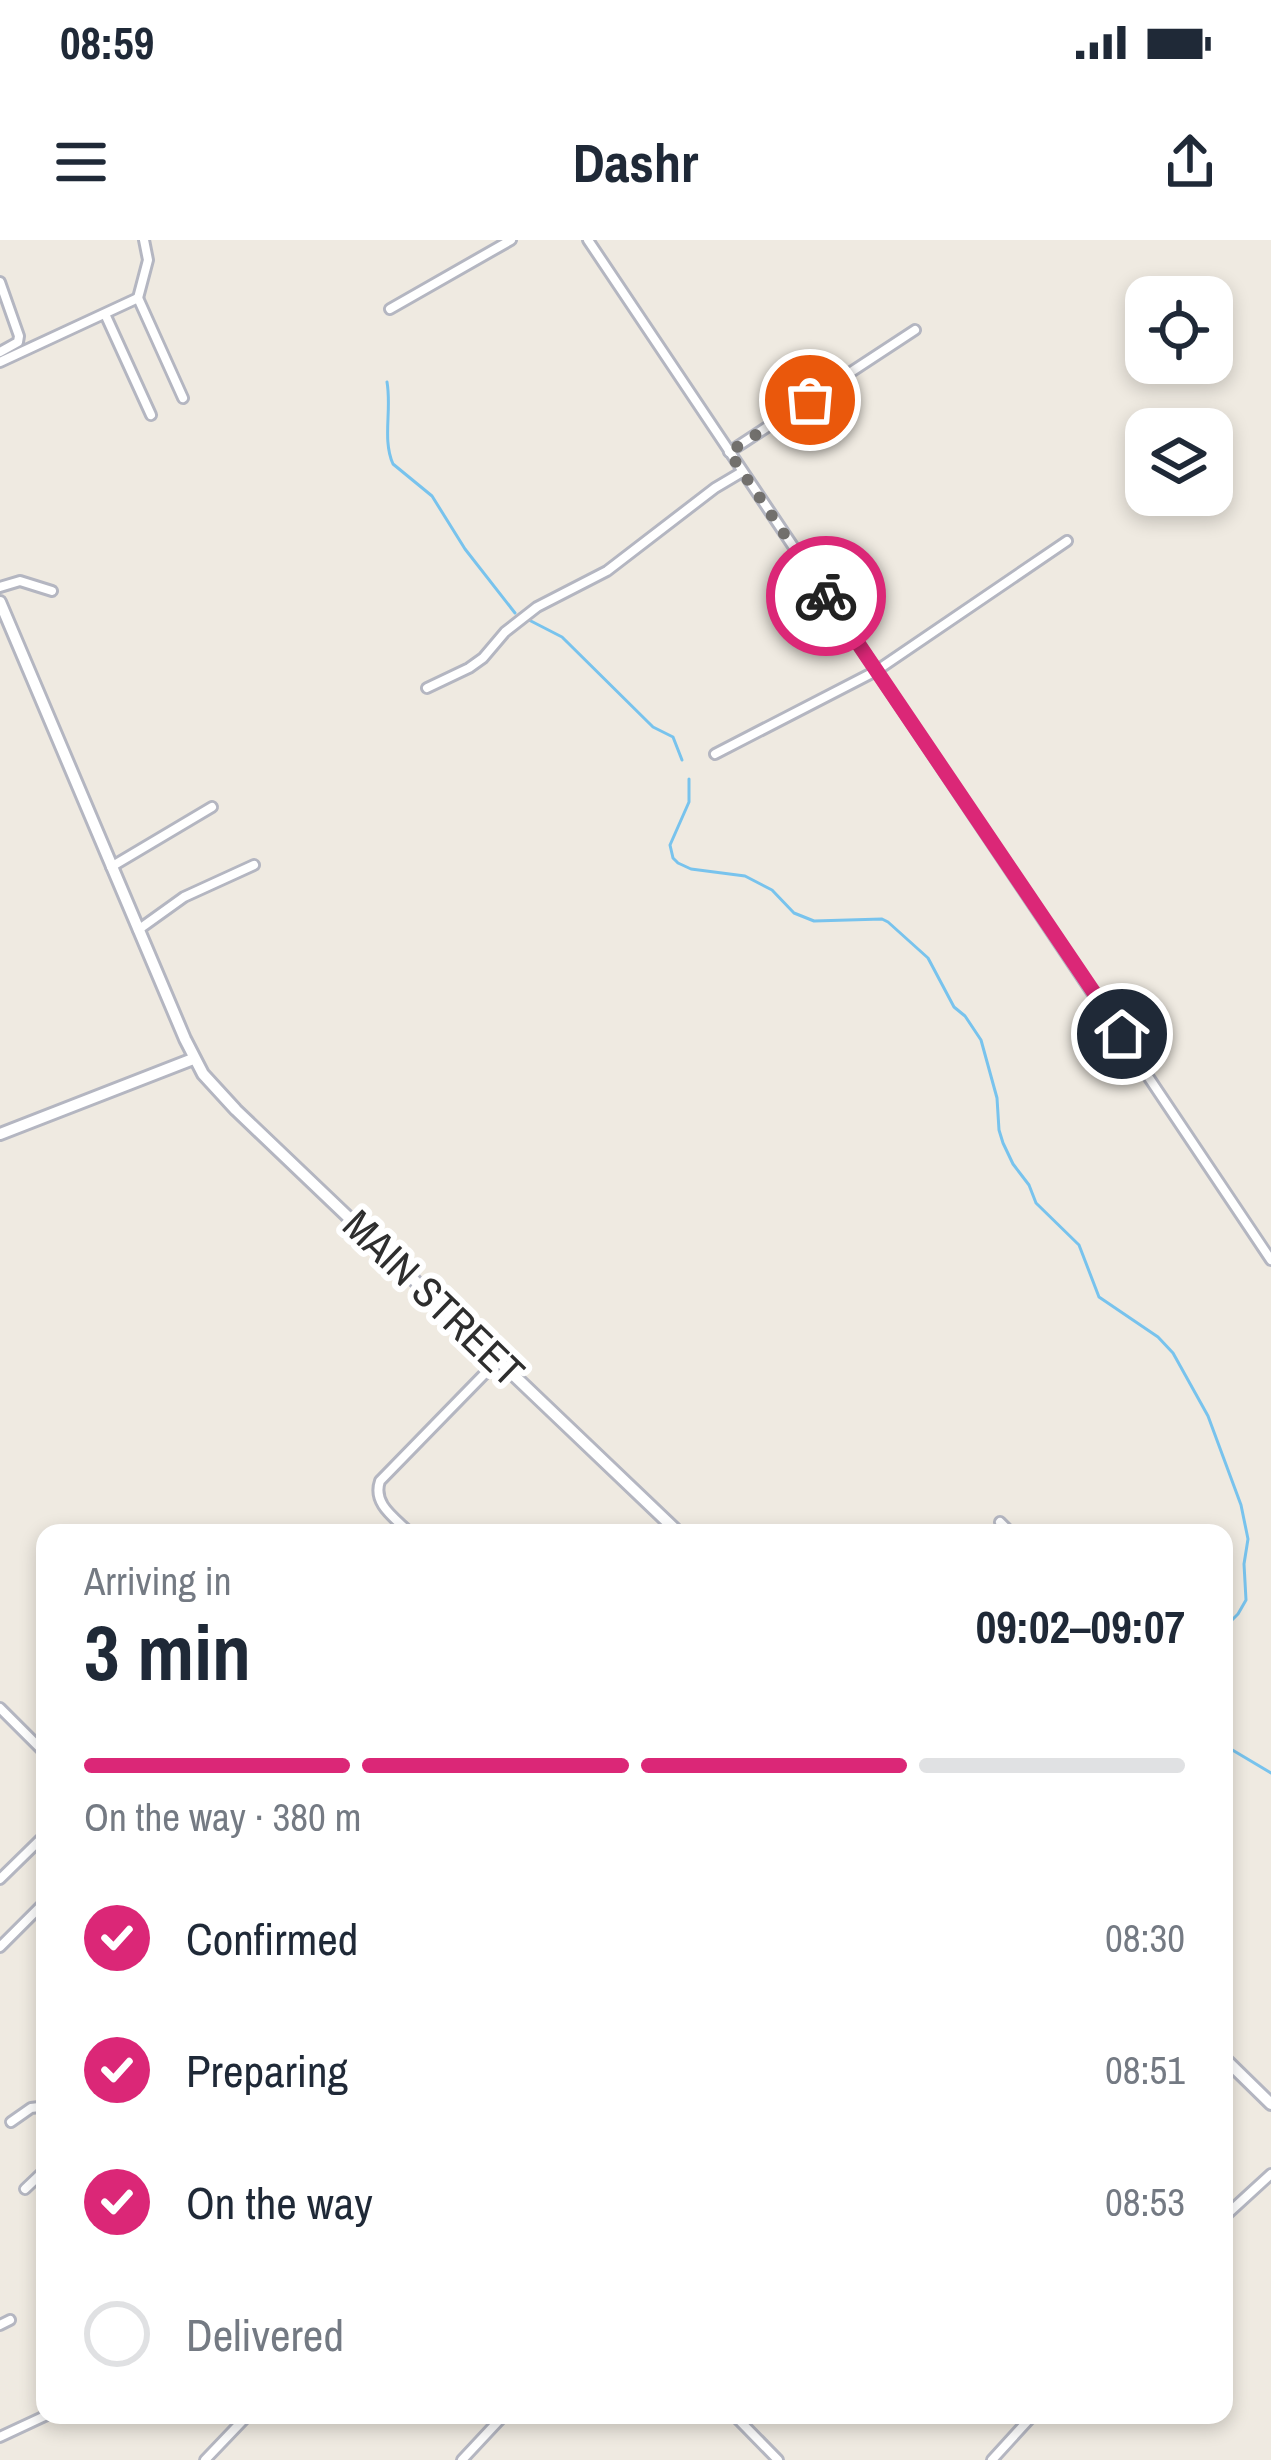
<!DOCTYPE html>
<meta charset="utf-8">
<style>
:root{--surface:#fff;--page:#f6f6f7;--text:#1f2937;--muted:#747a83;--line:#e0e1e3;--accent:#db2777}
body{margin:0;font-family:"Archivo Narrow",sans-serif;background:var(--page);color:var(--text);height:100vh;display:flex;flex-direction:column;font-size:45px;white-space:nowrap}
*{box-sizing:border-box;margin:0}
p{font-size:39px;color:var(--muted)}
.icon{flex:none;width:66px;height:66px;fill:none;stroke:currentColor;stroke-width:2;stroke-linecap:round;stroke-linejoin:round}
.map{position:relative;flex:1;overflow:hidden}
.side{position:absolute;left:36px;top:1284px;width:1197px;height:900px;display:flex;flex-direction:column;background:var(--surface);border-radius:24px;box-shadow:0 6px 18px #0003}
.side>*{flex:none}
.tools{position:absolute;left:1125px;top:36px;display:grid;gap:24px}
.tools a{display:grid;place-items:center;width:108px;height:108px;border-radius:24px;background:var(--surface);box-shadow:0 6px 18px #0003;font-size:60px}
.pin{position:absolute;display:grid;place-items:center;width:102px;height:102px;color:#fff;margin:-51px;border:6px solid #fff;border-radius:50%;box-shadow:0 3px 12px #0007}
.courier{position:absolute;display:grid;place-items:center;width:120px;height:120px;margin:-60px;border:9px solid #db2777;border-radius:50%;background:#fff;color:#222;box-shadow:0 3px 15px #0007}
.summary em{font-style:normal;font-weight:700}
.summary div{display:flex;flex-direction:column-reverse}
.summary{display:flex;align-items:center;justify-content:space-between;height:204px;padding:0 48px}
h1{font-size:78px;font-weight:700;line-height:90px}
.bar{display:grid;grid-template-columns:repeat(4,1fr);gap:18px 12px;align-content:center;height:144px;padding:0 48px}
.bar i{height:15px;border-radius:9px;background:var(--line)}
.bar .active{background:var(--accent)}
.bar p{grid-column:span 4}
ol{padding:0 48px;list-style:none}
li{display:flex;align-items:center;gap:36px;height:132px}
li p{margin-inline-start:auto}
li .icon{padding:12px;border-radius:50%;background:var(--accent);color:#fff;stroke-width:4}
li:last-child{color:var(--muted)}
li i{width:66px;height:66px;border:6px solid var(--line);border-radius:50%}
.status{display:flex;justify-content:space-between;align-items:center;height:84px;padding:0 60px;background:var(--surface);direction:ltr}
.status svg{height:33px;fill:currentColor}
header{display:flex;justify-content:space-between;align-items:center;height:156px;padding:0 48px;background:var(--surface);font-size:54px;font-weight:700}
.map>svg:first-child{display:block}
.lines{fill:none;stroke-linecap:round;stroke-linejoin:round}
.stream{stroke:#78c3ed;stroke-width:3}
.street-casing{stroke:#b4b6c1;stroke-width:14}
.secondary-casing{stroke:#b4b6c1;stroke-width:16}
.street{stroke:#fff;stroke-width:8}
.secondary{stroke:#fff;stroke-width:10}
.done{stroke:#72706d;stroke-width:12;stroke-dasharray:0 21.6}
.route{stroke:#db2777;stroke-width:15}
.labels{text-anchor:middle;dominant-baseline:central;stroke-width:12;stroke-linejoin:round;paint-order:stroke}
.street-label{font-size:42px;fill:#2e2e2e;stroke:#fff}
</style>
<div class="status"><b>08:59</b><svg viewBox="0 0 49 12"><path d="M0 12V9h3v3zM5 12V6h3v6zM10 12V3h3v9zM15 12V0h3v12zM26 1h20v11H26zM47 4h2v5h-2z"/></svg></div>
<header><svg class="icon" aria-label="menu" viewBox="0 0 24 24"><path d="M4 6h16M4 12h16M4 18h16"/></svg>Dashr<svg class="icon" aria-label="share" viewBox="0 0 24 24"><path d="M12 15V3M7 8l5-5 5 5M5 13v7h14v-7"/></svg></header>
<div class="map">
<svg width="1271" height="2220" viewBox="0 0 1271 2220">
<rect width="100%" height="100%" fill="#efeae1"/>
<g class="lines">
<!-- stream -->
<g class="stream">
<path d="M387,142C392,170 382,199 393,224L432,256L465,309L515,373"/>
<polyline points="527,379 562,397 653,487 673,497 682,520"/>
<polyline points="689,539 689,562 670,605 673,618 678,623 691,629 745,636 772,650 794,673 814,681 882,679 888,682 928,718 954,767 965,776 981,800 997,858 999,890 1003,903 1013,924 1029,945 1036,963 1079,1005 1099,1057 1158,1097 1173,1113 1208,1176 1241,1265 1248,1299 1244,1324 1246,1360 1238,1374 1224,1388"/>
<polyline points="1224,1505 1271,1533"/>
</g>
<defs>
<g id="street">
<polyline points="588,0 1271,1020"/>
<polyline points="0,42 19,96 18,102 0,112"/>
<polyline points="138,58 148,20 144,0"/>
<polyline points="390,69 511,0"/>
<polyline points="105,74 151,175"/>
<polyline points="0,122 138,58 183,158"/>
<polyline points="729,212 915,90"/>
<polyline points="0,347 20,341 52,351"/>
<polyline points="427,448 469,428 483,418 505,392 537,367 607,331 715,248 742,232"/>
<polyline points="715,514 876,431 1067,301"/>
<polyline points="111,627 212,567"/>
<polyline points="138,690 184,657 254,625"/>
<polyline points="1000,1282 1011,1293"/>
<path d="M410,1293C395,1278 372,1264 380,1241L498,1120"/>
<polyline points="0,1468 45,1513"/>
<polyline points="0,1639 45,1595"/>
<polyline points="0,1707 45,1662"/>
<polyline points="11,1882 31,1868 39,1867 45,1872"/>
<polyline points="25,1949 45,1930"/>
<polyline points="1224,1977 1271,1934"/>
<polyline points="0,2085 10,2080"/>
<polyline points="734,2175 778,2220"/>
<polyline points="0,2197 47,2175"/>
<polyline points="205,2220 248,2175"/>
<polyline points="462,2220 504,2175"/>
<polyline points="992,2220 1033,2175"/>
</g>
<g id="secondary">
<polyline points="0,362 185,799 203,834 236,870 679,1293"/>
<polyline points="0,894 193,819"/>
<polyline points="1224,1818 1271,1864"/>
</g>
</defs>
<!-- street casing -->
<use href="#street" class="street-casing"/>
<!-- secondary casing -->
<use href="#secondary" class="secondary-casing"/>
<!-- street -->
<use href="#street" class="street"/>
<!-- secondary -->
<use href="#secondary" class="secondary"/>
</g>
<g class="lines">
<!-- done -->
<polyline class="done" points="810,160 729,212 826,356"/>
<!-- route -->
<polyline class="route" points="826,356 1122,794"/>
</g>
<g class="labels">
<!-- street labels -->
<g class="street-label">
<text transform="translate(434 1058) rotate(44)">MAIN STREET</text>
</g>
</g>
</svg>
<div class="tools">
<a><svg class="icon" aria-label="locate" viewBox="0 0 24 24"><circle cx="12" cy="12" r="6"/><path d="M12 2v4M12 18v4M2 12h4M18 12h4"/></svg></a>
<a><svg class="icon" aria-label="layers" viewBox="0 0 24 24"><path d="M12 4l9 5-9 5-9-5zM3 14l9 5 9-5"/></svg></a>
</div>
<div class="pin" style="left:810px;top:160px;background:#ea580c"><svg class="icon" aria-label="bag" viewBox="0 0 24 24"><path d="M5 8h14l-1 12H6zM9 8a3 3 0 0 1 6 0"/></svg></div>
<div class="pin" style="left:1122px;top:794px;background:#1f2937"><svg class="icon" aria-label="home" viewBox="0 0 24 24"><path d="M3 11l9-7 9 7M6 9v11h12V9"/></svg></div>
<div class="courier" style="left:826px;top:356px"><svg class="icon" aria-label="bike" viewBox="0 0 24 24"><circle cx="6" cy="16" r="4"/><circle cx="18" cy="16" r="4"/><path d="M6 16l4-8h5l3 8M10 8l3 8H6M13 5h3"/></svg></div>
<section class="side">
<div class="summary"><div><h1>3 min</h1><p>Arriving in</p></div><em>09:02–09:07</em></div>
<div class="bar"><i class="active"></i><i class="active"></i><i class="active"></i><i></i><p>On the way · 380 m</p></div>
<ol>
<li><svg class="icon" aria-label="check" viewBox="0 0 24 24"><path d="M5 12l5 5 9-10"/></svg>Confirmed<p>08:30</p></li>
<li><svg class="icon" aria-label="check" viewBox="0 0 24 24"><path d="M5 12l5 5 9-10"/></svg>Preparing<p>08:51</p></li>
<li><svg class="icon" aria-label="check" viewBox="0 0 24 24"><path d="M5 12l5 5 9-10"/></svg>On the way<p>08:53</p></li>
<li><i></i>Delivered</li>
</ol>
</section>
</div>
